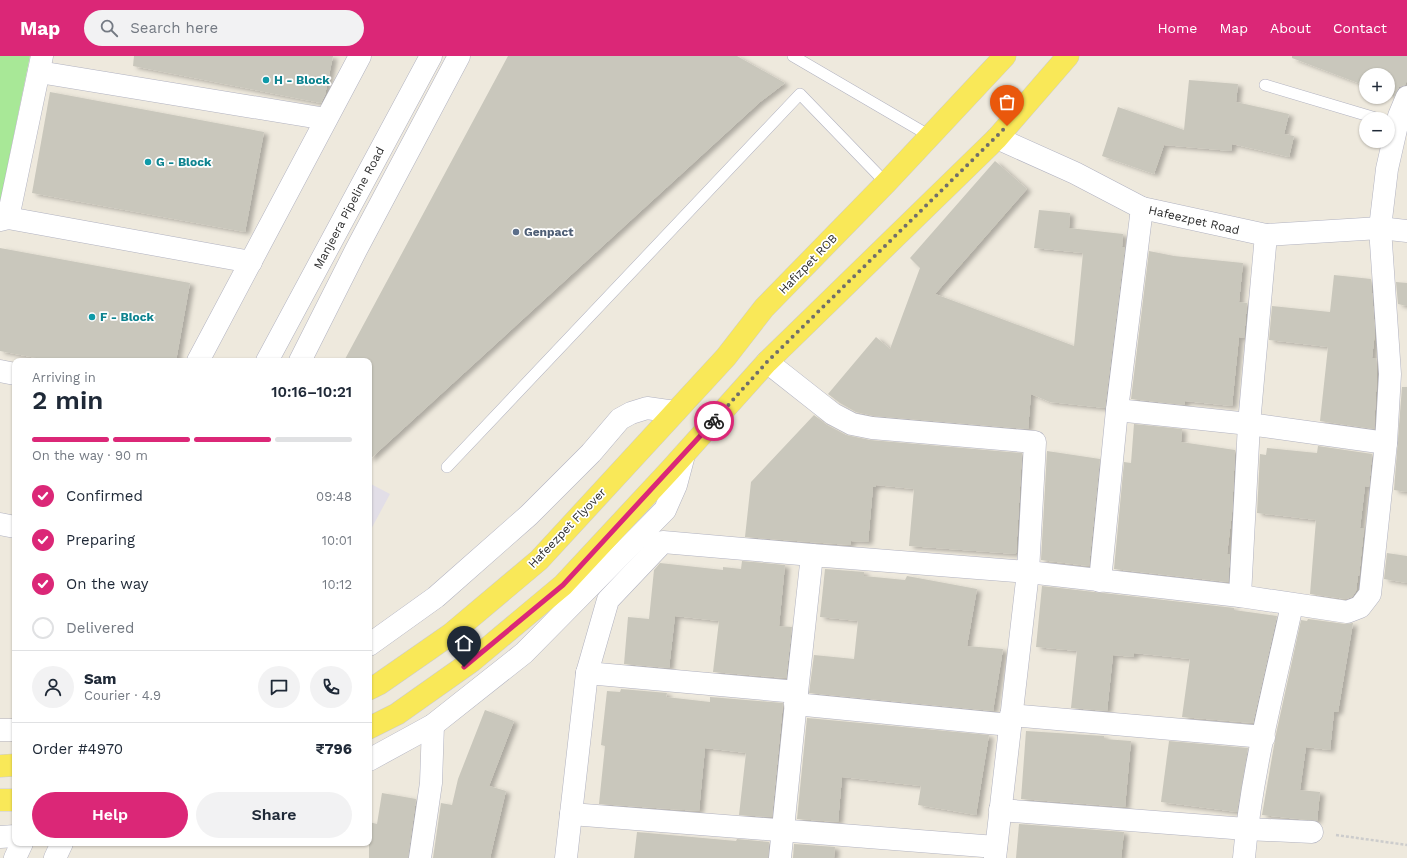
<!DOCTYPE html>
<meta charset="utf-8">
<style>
:root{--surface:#fff;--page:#f2f2f3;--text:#1f2937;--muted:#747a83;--line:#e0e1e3;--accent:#db2777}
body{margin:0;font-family:"Work Sans",sans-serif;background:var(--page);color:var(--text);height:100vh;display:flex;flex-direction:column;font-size:15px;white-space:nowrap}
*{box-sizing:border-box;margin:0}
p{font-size:13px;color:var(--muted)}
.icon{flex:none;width:22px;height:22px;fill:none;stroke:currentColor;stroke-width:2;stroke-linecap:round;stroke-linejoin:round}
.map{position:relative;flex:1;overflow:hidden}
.side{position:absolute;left:12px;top:302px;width:360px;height:488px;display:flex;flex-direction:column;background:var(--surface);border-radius:8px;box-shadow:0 1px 3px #0004}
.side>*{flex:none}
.controls{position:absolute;left:1359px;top:12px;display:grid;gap:8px}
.controls a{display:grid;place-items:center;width:36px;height:36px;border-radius:50%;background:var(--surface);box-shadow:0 1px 3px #0004;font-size:20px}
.pin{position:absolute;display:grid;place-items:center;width:34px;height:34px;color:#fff;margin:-41px -17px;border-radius:50% 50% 50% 0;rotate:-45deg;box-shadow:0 0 4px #0007}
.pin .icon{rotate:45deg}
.courier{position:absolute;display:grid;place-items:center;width:40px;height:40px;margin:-20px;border:3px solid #db2777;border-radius:50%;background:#fff;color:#222;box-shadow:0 1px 5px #0007}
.overview em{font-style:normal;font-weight:600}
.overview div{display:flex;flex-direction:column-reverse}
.overview{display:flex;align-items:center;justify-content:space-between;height:68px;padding:0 20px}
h1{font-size:26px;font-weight:600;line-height:30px}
.bar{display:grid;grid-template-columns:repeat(4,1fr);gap:6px 4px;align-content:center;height:48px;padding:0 20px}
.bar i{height:5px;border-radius:3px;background:var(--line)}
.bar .active{background:var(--accent)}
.bar p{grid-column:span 4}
.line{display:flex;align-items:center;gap:10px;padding:0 20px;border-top:1px solid var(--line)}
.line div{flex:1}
.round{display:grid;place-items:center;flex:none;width:42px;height:42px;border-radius:21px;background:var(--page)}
ol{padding:0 20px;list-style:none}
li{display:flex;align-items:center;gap:12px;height:44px}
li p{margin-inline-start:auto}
li .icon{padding:4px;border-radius:50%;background:var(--accent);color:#fff;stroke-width:4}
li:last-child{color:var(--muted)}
li i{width:22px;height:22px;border:2px solid var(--line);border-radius:50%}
.cta{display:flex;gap:8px;margin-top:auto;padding:8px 20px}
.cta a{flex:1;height:46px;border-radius:24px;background:var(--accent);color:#fff;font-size:16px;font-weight:600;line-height:46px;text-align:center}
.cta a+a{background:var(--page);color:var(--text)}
header{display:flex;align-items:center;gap:24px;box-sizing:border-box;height:56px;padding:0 20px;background:var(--accent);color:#fff}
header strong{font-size:19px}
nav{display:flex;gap:22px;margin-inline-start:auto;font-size:14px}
.search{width:280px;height:36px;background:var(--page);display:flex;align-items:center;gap:10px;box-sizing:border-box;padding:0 14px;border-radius:22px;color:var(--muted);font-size:15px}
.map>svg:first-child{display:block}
.industrial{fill:#e2dee7}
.green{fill:#a8e897}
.building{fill:#c9c7bc;filter:url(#shadow)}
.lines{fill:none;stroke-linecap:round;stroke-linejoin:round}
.lane-casing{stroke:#b1b2c0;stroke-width:12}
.street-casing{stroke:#b1b2c0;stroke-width:23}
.secondary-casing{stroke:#b1b2c0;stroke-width:23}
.primary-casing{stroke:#ccc;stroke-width:23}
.path{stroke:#ccc;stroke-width:2.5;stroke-dasharray:3 2;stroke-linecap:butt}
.lane{stroke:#fff;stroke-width:11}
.street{stroke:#fff;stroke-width:22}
.secondary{stroke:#fff;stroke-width:22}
.primary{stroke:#f9e858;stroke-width:22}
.done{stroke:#706e6a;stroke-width:4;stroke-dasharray:0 7.2}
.route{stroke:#db2777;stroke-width:5}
.culture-dot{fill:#0f9aa8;stroke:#fff;stroke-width:1.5}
.service-dot{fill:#5c6f8a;stroke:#fff;stroke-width:1.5}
.labels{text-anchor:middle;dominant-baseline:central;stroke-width:3.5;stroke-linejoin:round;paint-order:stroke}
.culture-label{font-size:12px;font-weight:bold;fill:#0d838f;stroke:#fff;text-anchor:start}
.street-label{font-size:12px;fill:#2c2c2c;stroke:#fff}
.service-label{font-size:12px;font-weight:bold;fill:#4e5e75;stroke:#fff;text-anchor:start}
</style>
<header>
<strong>Map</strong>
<div class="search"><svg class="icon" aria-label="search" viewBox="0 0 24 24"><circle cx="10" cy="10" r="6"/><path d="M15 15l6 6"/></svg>Search here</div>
<nav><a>Home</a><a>Map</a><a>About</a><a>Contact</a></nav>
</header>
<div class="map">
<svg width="1407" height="802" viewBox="0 0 1407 802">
<defs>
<filter id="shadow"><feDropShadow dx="4.5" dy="2.5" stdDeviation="2" flood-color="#0004"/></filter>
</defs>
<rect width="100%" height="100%" fill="#eee9dd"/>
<!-- industrial -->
<polygon class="industrial" points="369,427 390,438 369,477"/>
<!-- green -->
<polygon class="green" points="0,0 30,0 0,147"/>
<!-- building -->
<g class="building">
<polygon points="134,0 333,0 325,39 321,47 133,10"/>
<polygon points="508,0 737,0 785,27 760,46 369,404 369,305 344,305"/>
<polygon points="1292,0 1407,0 1407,24 1405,29 1399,31 1394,41 1388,38 1388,19 1366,19 1366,30 1292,2"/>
<polygon points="1189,24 1238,28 1236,46 1289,58 1284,78 1294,80 1289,101 1232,88 1231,95 1164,89 1154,118 1102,100 1118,51 1184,74"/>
<polygon points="50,36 264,76 245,176 32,137"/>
<polygon points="995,105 1027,133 935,238 1074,290 1083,197 1034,192 1039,154 1070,157 1069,172 1123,178 1122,191 1125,191 1105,352 1050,346 1031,338 1028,373 874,360 856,356 840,347 828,338 876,281 890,293 920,212 910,202"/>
<polygon points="0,192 190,227 176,305 52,305 0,295"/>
<polygon points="1149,195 1174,200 1243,207 1239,246 1247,247 1244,282 1239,281 1232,350 1185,345 1184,349 1131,343"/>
<polygon points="1334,219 1371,223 1375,276 1372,302 1376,302 1377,318 1374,373 1320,365 1328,291 1269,284 1272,250 1330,256"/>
<polygon points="1396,226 1407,227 1407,250 1398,248"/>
<polygon points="1402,331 1407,331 1407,436 1394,434"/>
<polygon points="814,359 827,369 846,379 870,384 1022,397 1016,498 909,490 914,433 876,429 876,431 873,431 868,486 851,485 850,489 745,481 751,426"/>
<polygon points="1134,368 1182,373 1181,386 1235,394 1232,457 1227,498 1230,498 1228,526 1114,513 1124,406 1131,407"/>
<polygon points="1318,390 1372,398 1369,431 1365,430 1360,472 1364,472 1359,520 1358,519 1356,535 1352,541 1346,543 1310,538 1316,464 1257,457 1260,398 1266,399 1267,392 1317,397"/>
<polygon points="1047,395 1100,403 1089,510 1041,504"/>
<polygon points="1387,497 1407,500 1407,527 1384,523"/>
<polygon points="742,505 785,509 779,570 792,571 786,622 713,616 719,565 675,560 669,612 624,608 628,561 649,563 654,514 660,507 723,514 723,511 741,513"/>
<polygon points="825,513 864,516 864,520 905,524 907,520 977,533 967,590 1003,593 993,655 809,637 814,599 854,603 858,565 820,561"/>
<polygon points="1042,530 1234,552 1234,554 1277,560 1253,667 1182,661 1190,603 1134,597 1134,601 1113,599 1107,655 1071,652 1077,595 1036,591"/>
<polygon points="1308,563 1345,568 1353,567 1338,656 1334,656 1330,694 1306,691 1300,734 1320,736 1317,765 1262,759 1276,678 1301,564 1307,565"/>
<polygon points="621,633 667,637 666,641 710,646 710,641 783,647 772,761 739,759 746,697 705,692 699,755 599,748 605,690 601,689 607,635 620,636"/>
<polygon points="485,654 514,665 489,730 506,735 490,802 433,802 441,747 452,749 458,723"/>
<polygon points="807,662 989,679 976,759 918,749 921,730 842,721 838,766 797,763"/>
<polygon points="1026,675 1104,680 1104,683 1131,685 1125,751 1021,743"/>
<polygon points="1169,685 1248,692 1237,756 1161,746"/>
<polygon points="382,737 416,743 408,802 369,802 369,766 377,768"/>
<polygon points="1019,768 1124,776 1121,802 1016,802"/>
<polygon points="637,776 736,785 737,783 769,786 768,802 634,802"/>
<polygon points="794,788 835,791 834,802 793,802"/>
</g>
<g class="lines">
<defs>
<g id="lane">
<polyline points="793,0 930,80"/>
<polyline points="1265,29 1379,63"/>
<polyline points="447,411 800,38 886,127"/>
</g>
<g id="street">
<polyline points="39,16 326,63"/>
<polyline points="8,162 251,206"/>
<polyline points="0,164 8,162 42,0"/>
<polyline points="198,305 360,0"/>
<polyline points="767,306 833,358 852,368 872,372 1035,386 1028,516 995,802"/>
<polyline points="0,315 15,318"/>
<polyline points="1117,354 1249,368 1386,387"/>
<polyline points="0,468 15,471"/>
<polyline points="1100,525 1117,354 1142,152"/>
<polyline points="1240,540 1249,368 1266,179"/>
<polyline points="587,617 797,636 780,802"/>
<polyline points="797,636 812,499 1028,516 1240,540 1347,556 1360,551 1370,538 1386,387 1390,318 1380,172 1387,113 1399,60 1407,41"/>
<polyline points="795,648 1010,669"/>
<polyline points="1011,659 1264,681"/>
<polyline points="1000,754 1246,773 1312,776"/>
<polyline points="571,758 996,791"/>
<polyline points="420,802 431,727 433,669"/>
<polyline points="566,802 587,617 608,544 663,486 812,499"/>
<path d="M1244,802C1251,718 1274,632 1292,549"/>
</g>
<g id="secondary">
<polyline points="997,82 1075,117 1142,152 1266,179 1380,172 1407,175"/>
<polyline points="267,305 431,0"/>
<polyline points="300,305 356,194 459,0"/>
<polyline points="369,589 436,541 529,459 591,397 620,363 631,357 647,352 675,356"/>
<polyline points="0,674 15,674"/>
<polyline points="369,704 433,669 524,597 665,454 676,429 684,399"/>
<polyline points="0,781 15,780"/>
<polyline points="15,802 22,787"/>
<polyline points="55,802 62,787"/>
</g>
<g id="primary">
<polyline points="369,633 379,628 451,578 539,504 726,301 764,252 886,127 1005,0"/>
<polyline points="369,672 397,658 472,605 563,529 670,414 767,306 997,82 1068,0"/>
<polyline points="0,710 15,709"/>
<polyline points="0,744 15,744"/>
</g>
</defs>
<!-- lane casing -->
<use href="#lane" class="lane-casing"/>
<!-- street casing -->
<use href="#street" class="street-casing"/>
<!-- secondary casing -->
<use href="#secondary" class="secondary-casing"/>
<!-- primary casing -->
<use href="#primary" class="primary-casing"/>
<!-- path -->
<polyline class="path" points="1336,779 1407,789"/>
<!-- lane -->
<use href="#lane" class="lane"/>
<!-- street -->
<use href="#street" class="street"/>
<!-- secondary -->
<use href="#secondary" class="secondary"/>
<!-- primary -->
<use href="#primary" class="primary"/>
</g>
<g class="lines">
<!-- done -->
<polyline class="done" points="714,365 767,306 1007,70"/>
<!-- route -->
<polyline class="route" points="464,611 563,529 714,365"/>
</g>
<!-- markers -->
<g class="culture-dot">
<circle cx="266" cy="24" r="4"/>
<circle cx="148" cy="106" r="4"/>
<circle cx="92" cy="261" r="4"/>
</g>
<circle class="service-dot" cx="516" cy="176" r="4"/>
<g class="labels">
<!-- culture labels -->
<g class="culture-label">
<text x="274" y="24">H - Block</text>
<text x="156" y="106">G - Block</text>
<text x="100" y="261">F - Block</text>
</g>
<!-- street labels -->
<g class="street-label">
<text transform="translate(349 152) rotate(-62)">Manjeera Pipeline Road</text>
<text transform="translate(1194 164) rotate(13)">Hafeezpet Road</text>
<text transform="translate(808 208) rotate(-46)">Hafizpet ROB</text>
<text transform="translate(567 472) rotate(-46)">Hafeezpet Flyover</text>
</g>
<!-- service labels -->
<g class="service-label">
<text x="524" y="176">Genpact</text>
</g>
</g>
</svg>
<div class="controls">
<a>+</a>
<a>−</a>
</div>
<div class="pin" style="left:1007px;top:70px;background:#ea580c"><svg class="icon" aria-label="bag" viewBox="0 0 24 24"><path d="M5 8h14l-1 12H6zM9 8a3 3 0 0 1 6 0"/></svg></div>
<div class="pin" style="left:464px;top:611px;background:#1f2937"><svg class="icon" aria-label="home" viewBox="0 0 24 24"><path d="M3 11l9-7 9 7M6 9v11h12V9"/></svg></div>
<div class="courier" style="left:714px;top:365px"><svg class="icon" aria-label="bike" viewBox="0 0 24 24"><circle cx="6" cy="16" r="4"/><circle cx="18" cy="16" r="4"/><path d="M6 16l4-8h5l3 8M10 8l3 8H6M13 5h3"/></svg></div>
<section class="side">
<div class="overview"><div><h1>2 min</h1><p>Arriving in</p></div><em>10:16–10:21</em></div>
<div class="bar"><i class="active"></i><i class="active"></i><i class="active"></i><i></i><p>On the way · 90 m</p></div>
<ol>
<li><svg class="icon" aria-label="check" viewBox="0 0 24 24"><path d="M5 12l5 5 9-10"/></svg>Confirmed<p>09:48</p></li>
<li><svg class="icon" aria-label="check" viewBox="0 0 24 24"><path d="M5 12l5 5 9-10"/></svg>Preparing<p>10:01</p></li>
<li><svg class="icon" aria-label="check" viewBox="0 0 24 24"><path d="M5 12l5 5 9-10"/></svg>On the way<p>10:12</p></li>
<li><i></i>Delivered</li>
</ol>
<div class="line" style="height:72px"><a class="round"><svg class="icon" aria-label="person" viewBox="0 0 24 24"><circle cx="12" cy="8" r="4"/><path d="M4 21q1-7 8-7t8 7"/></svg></a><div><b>Sam</b><p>Courier · 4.9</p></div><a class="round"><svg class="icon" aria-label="chat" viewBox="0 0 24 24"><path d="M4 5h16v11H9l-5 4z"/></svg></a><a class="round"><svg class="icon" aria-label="phone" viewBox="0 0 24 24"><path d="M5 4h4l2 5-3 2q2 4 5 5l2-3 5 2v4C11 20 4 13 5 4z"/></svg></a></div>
<div class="line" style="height:52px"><div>Order #4970</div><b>₹796</b></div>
<div class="cta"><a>Help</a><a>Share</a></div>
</section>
</div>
